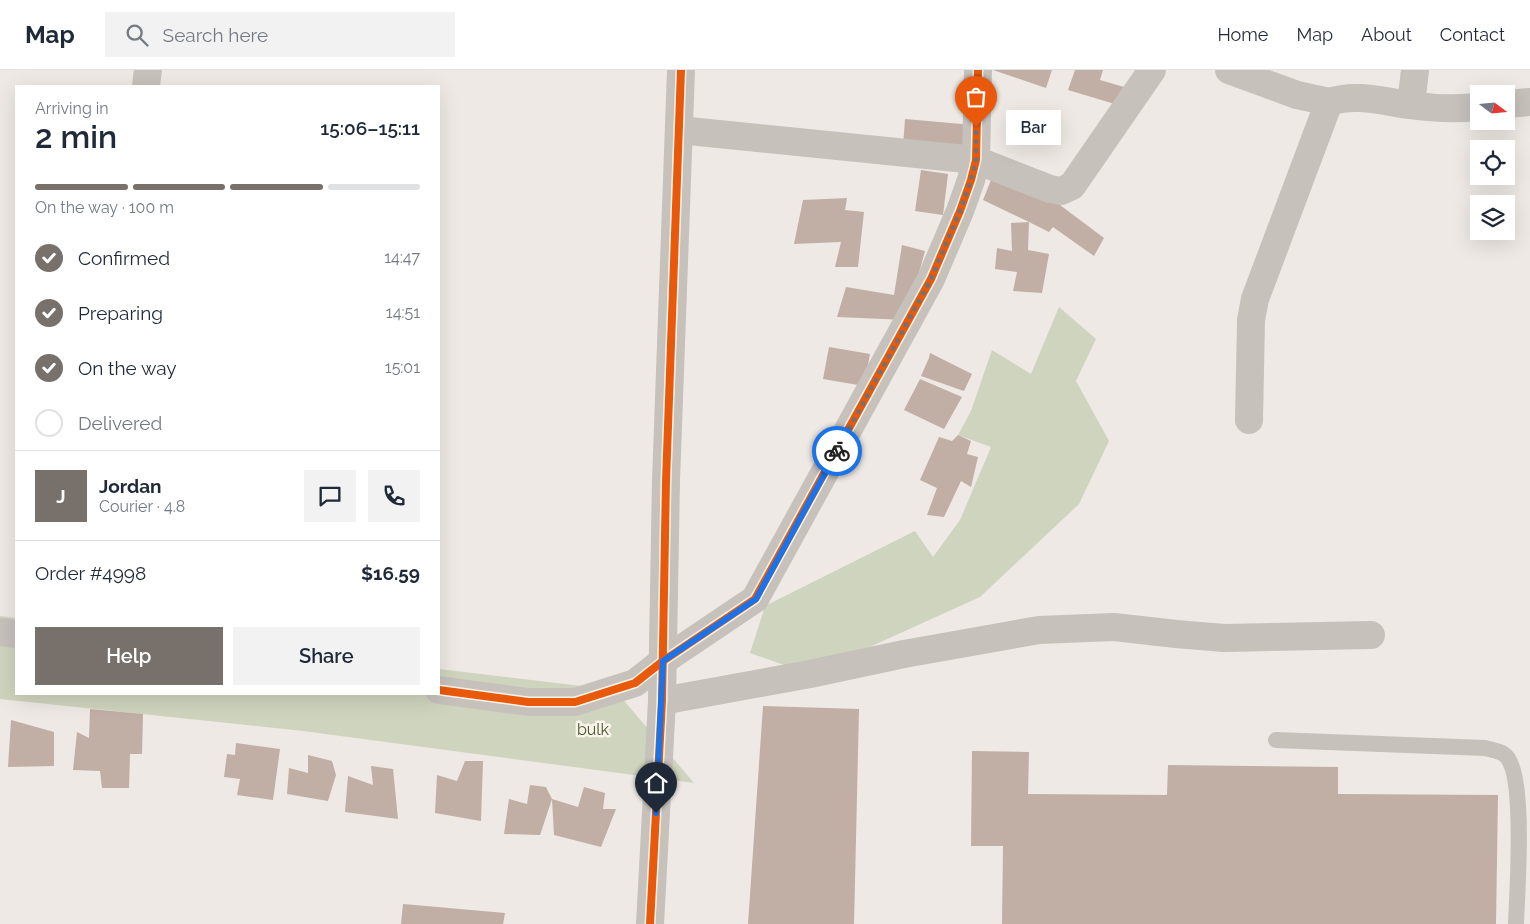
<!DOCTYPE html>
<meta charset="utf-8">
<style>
:root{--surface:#fff;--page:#f2f2f3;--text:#1f2937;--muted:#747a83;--line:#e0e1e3;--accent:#78706b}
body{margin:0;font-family:Raleway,sans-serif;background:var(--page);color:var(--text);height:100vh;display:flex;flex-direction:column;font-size:19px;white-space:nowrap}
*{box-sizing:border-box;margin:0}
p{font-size:16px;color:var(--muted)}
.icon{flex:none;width:28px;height:28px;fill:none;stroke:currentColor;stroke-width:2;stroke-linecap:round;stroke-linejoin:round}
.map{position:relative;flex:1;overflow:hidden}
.sheet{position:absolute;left:15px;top:15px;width:425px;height:610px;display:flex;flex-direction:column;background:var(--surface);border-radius:0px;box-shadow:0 5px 20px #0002}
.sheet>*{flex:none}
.needle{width:32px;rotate:106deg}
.tools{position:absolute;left:1470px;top:15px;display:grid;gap:10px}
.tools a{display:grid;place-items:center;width:45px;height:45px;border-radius:0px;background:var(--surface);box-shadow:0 5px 20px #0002;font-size:25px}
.pin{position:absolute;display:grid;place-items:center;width:42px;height:42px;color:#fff;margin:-51px -21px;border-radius:50% 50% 50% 0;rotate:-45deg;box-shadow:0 0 5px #0007}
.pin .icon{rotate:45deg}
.courier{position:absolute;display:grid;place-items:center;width:50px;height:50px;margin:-25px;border:4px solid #1a73e8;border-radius:50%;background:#fff;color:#222;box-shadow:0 1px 6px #0007}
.bubble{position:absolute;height:35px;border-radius:0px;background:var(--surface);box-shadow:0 5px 20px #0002;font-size:16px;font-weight:600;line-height:35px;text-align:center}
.summary em{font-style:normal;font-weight:600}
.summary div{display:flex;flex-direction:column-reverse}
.summary{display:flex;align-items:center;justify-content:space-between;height:85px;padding:0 20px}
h1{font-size:32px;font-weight:600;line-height:38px}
.bar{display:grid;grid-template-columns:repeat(4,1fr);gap:8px 5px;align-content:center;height:60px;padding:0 20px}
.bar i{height:6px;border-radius:4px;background:var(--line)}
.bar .current{background:var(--accent)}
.bar p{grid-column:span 4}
.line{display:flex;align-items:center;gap:12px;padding:0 20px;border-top:1px solid var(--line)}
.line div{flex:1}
.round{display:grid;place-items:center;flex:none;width:52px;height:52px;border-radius:0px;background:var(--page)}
ol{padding:0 20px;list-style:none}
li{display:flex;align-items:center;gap:15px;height:55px}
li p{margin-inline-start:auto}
li .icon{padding:5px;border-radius:50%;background:var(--accent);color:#fff;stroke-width:4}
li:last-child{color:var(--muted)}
li i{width:28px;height:28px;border:2px solid var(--line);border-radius:50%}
.cta{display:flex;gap:10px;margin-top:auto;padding:10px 20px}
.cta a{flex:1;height:58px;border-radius:0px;background:var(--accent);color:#fff;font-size:20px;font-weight:600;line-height:58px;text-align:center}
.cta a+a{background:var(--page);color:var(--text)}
header{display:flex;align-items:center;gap:30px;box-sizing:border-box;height:70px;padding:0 25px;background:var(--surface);border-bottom:1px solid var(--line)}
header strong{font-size:24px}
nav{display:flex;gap:28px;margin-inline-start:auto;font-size:18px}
.search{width:350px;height:45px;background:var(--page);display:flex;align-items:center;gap:12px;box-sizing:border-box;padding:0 18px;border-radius:0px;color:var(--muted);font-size:19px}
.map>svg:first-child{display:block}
.green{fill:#cfd4be}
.building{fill:#c1aea5}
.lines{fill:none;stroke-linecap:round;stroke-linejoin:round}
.service{stroke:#c7c1bc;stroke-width:16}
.minor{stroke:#c7c1bc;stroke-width:28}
.cycleway-casing{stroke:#faf4eb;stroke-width:11}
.cycleway{stroke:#e8590c;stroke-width:8}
.done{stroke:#78706b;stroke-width:5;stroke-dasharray:0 9}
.route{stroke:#1a73e8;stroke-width:6}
.labels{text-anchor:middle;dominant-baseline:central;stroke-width:5;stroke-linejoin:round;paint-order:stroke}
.park-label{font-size:16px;fill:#47572d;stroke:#faf4eb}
</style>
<header>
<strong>Map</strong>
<div class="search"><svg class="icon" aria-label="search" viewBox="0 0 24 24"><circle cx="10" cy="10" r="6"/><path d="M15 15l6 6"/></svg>Search here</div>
<nav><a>Home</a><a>Map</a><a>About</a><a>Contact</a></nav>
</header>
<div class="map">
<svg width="1530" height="854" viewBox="0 0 1530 854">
<rect width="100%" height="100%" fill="#eee9e4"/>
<!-- green -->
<g class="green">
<polygon points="1059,237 1096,269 1076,311 1109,371 1079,434 980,527 810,604 750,583 765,536 915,461 933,487 960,450 991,377 958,365 971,341 992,280 1031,304"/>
<polygon points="0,546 16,548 16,624 439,624 439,599 615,620 694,713 303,661 0,629"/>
</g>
<!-- building -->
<g class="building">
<polygon points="993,0 1052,0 1046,18"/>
<polygon points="1075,0 1103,0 1100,10 1124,17 1118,35 1068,20"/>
<polygon points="905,49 973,55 971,81 903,76"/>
<polygon points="921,100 948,104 943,145 915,141"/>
<polygon points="993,105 1056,132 1104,168 1094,186 1053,157 1049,162 1029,152 1028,180 1049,184 1042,223 1013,221 1017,202 995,199 997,178 1012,181 1011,153 1029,152 983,130"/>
<polygon points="847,128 845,140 864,142 858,197 835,197 841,172 794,174 803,130"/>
<polygon points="902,175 925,181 906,250 837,247 846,217 894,225"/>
<polygon points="829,277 870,284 864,316 823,309"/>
<polygon points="930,283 972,304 964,321 921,306 929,288"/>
<polygon points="920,309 962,327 944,359 904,340"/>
<polygon points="958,365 971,371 967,384 978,387 971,417 961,411 944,447 927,445 937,418 920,410 939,367 952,371"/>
<polygon points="763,636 859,639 854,854 748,854"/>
<polygon points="90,639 143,644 142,684 130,684 129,718 102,718 100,701 73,700 77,662 89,668"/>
<polygon points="11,650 54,662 54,696 8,697"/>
<polygon points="236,673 280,679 273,730 237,725 240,709 224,707 227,684 235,685"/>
<polygon points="972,681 1029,682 1028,724 1167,725 1168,695 1338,697 1338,724 1498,725 1496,854 1002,854 1003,776 971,776"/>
<polygon points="308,685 332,691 336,705 328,731 287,724 289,698 308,703"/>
<polygon points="465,691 483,691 481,751 435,743 437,705 457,711"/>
<polygon points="371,696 393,699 398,749 345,742 348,706 373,715"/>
<polygon points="530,715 546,717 552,729 578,737 584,717 605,723 603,739 616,739 601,777 554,765 552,729 540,765 504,764 509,729 527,734"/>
<polygon points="403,834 505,843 503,854 401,854"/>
</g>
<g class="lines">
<!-- service -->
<path class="service" d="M1276,670L1485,678C1491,680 1502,681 1506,686C1526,705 1517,823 1516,854"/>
<!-- minor -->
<g class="minor">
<polyline points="1229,0 1297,25 1329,32"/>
<polyline points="146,16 148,0"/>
<polyline points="1506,34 1530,32"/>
<polyline points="1411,35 1415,0"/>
<polyline points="679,60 976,90 1050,119 1061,121 1072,116 1152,0"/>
<path d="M1249,350L1251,250L1255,229L1329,32C1356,23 1382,31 1409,35C1430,38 1458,39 1479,37"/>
<polyline points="0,562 16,564"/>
<polyline points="439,620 528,632 575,632 635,613 663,591 755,529 931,209 960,141 971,110 976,90 978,0"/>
<polyline points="662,631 810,604 904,584 1039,560 1114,557 1176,564 1224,568 1371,565"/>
<polyline points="650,854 662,631 666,411 681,0"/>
</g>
<defs>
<g id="cycleway">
<polyline points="439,620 528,632 575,632 635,613 663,591 755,529 931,209 960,141 971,110 976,90 978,0"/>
<polyline points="650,854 662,631 666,411 681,0"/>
</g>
</defs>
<!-- cycleway casing -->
<use href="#cycleway" class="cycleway-casing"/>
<!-- cycleway -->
<use href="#cycleway" class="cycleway"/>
</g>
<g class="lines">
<!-- done -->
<polyline class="done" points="837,381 931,209 960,141 971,110 976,90 976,57"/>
<!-- route -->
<polyline class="route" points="656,743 663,591 756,529 837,381"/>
</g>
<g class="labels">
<!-- park labels -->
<g class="park-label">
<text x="593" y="659">bulk</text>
</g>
</g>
</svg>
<div class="tools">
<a><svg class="needle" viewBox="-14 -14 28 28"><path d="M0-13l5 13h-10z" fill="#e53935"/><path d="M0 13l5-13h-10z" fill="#747a83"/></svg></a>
<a><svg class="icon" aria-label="locate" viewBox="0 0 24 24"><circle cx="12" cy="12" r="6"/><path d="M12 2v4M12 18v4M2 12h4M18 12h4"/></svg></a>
<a><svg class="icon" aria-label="layers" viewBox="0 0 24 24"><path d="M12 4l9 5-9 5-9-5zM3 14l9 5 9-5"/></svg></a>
</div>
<div class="pin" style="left:976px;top:57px;background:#ea580c"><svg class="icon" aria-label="bag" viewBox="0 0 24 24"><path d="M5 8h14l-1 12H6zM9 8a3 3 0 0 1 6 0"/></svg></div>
<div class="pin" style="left:656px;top:743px;background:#1f2937"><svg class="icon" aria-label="home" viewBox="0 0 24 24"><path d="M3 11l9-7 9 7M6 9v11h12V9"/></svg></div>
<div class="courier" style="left:837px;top:381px"><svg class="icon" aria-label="bike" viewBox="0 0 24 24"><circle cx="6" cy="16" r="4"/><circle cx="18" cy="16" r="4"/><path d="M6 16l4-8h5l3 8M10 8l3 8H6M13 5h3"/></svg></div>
<div class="bubble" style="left:1006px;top:40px;width:55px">Bar</div>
<section class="sheet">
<div class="summary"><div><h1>2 min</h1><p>Arriving in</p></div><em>15:06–15:11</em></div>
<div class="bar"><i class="current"></i><i class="current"></i><i class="current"></i><i></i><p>On the way · 100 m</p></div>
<ol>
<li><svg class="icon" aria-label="check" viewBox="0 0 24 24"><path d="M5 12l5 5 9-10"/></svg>Confirmed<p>14:47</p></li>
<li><svg class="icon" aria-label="check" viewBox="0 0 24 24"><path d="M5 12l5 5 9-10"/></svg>Preparing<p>14:51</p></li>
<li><svg class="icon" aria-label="check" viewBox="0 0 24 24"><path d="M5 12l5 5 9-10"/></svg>On the way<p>15:01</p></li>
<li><i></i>Delivered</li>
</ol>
<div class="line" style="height:90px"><b class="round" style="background:var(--accent);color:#fff">J</b><div><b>Jordan</b><p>Courier · 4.8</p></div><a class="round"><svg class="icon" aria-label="chat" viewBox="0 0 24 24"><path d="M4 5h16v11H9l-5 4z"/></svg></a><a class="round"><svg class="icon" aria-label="phone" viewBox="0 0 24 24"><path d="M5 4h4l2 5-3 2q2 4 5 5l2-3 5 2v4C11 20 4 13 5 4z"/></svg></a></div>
<div class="line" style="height:65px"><div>Order #4998</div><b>$16.59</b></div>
<div class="cta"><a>Help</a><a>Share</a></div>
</section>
</div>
